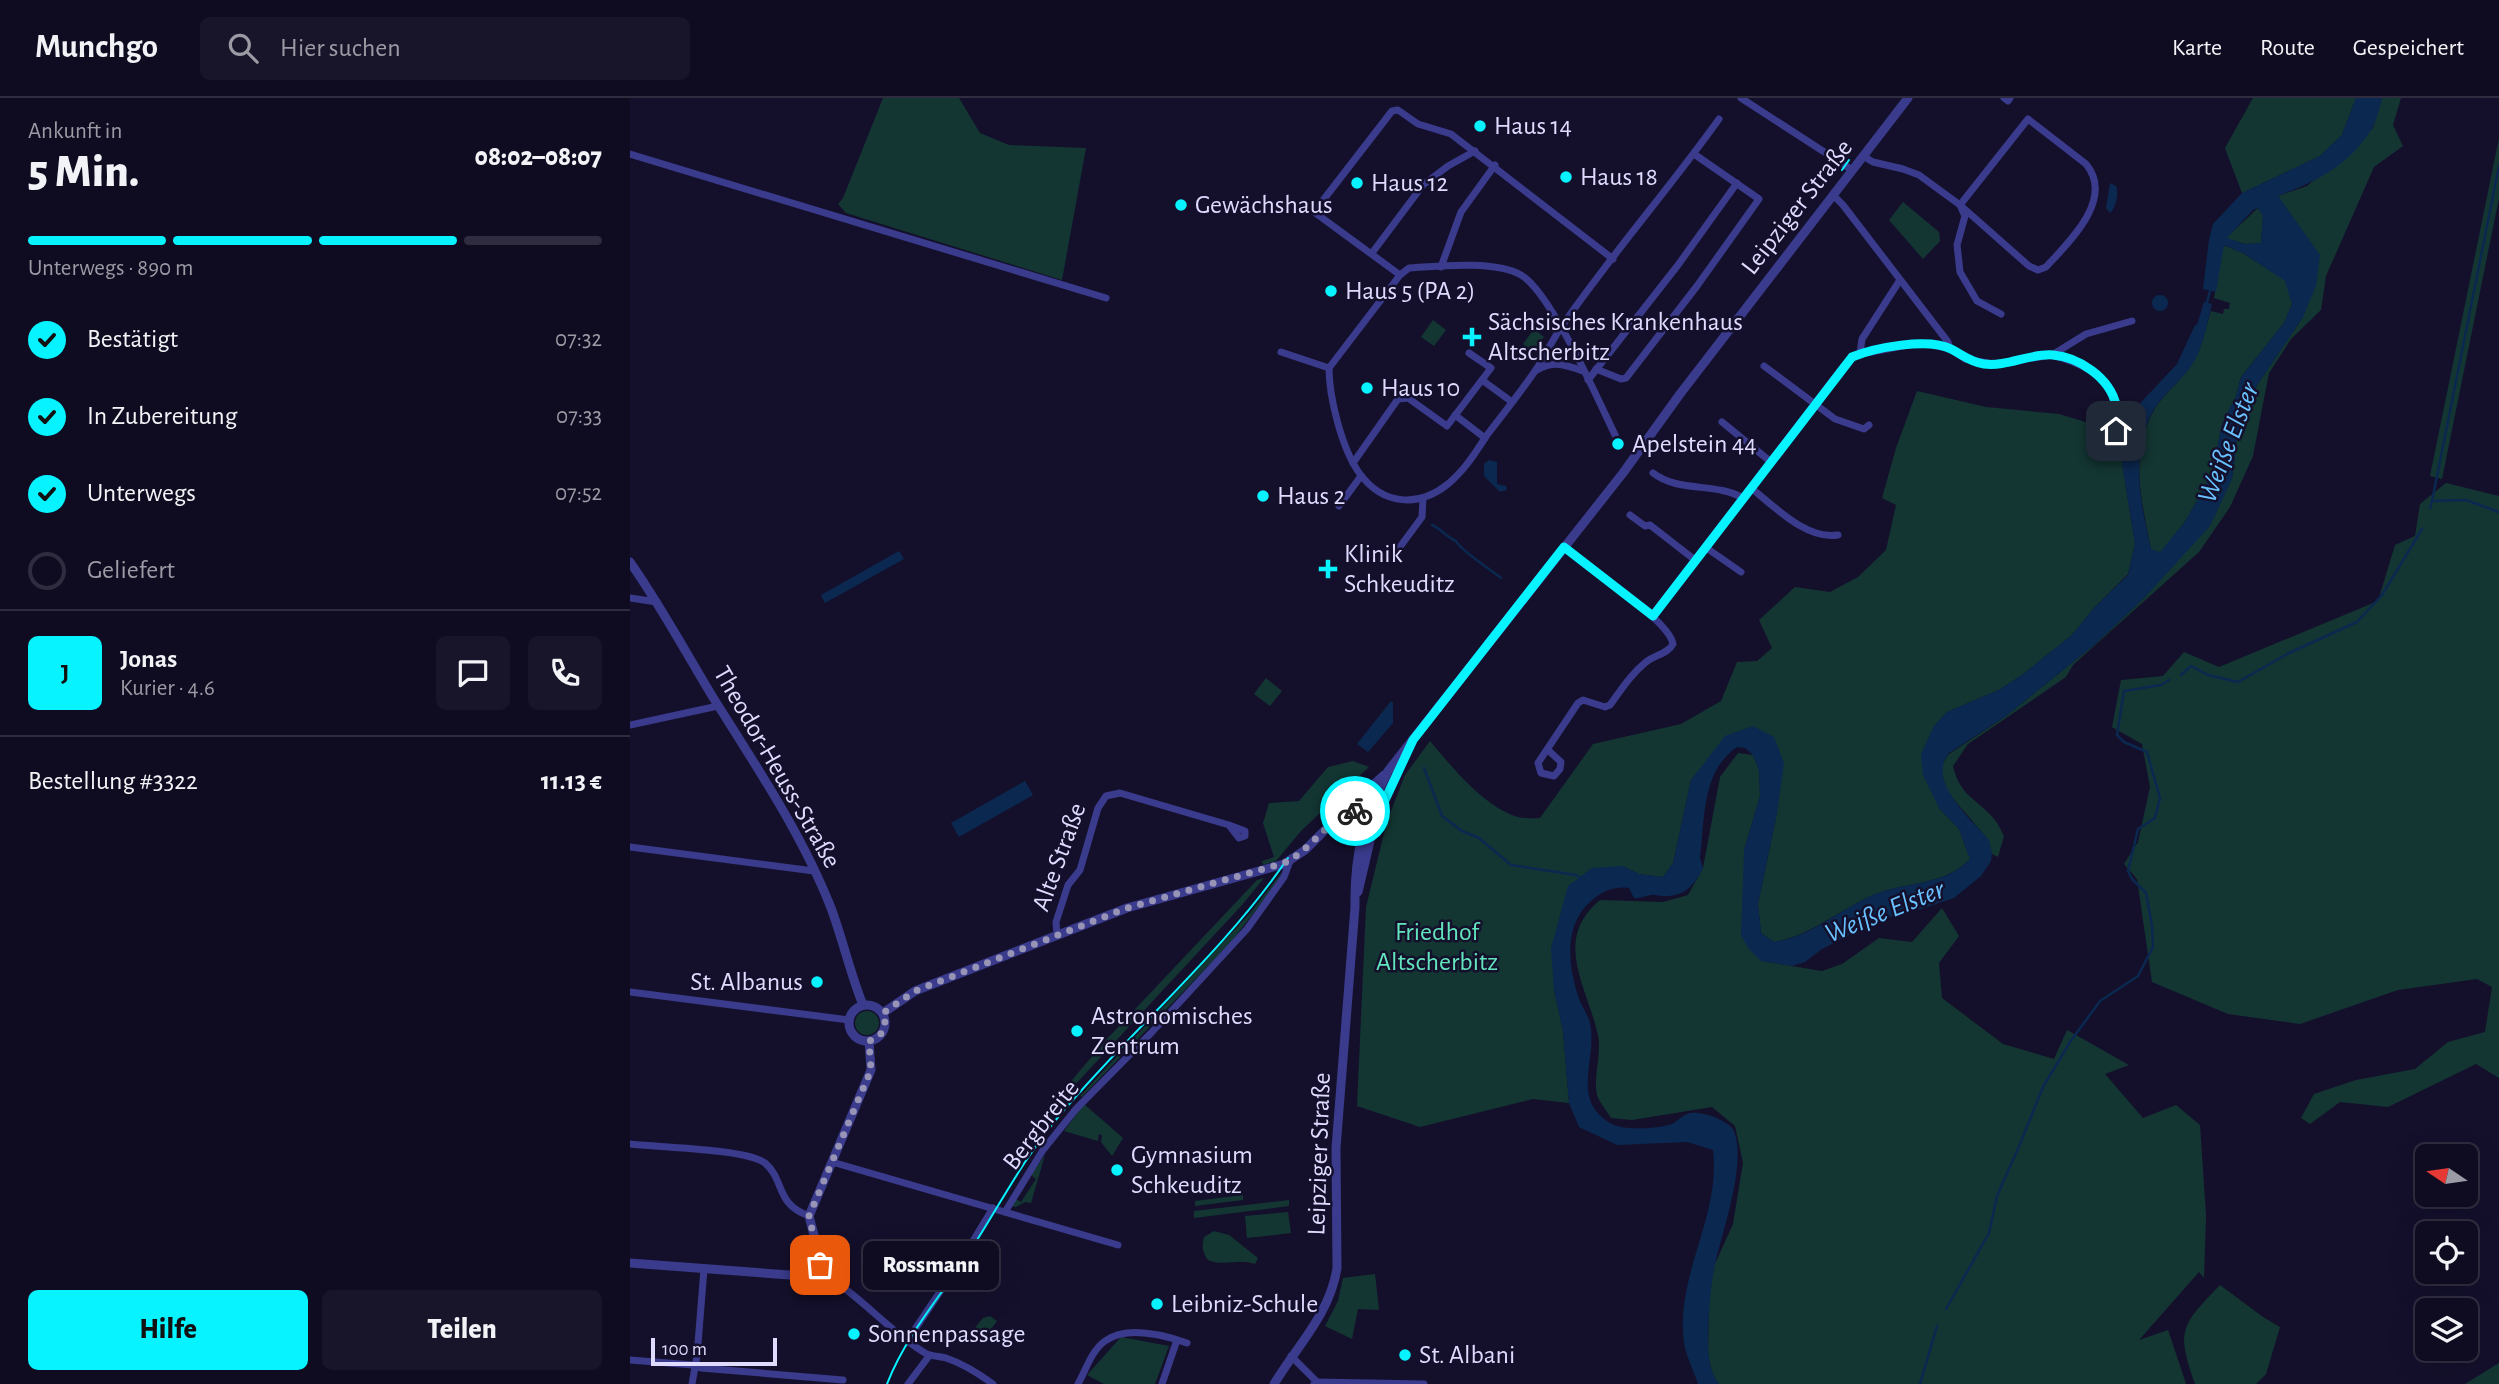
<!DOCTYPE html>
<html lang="de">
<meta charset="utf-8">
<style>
:root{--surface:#0f0c21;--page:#18152a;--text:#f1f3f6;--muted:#9b9ba5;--line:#2f2c3f;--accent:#07f3ff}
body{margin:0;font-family:"Alegreya Sans",sans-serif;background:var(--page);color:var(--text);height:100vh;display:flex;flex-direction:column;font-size:26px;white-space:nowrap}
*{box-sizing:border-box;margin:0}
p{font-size:23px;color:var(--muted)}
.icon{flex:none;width:38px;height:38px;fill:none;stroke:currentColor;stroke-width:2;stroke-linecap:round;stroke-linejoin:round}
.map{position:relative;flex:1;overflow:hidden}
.side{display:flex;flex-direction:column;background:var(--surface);width:630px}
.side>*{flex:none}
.needle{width:46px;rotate:283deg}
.buttons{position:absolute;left:1785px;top:1046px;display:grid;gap:14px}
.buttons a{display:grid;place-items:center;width:63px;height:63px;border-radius:10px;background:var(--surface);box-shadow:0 7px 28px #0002,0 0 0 2px var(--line);font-size:35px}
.scale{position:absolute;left:21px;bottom:18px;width:126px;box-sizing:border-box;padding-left:7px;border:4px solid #dedbff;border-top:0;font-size:19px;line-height:24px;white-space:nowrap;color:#dedbff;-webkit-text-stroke:5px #14102c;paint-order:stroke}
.pin{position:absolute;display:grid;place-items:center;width:60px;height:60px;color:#fff;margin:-30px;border-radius:14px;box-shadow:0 4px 10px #0006}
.courier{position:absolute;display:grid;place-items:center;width:70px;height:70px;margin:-35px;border:5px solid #07f3ff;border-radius:50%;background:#fff;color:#222;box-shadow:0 2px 9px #0007}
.bubble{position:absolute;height:49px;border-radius:10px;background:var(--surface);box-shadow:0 7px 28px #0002,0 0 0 2px var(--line);font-size:23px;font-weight:800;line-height:49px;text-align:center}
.head em{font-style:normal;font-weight:800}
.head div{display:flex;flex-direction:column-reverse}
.head{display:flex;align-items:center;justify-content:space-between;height:119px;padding:0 28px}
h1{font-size:46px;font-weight:800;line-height:52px}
.bar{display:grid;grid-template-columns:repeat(4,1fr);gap:10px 7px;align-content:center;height:84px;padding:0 28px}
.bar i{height:9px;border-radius:5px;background:var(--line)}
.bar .selected{background:var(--accent)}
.bar p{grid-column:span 4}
.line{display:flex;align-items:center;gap:18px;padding:0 28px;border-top:2px solid var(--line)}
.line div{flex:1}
.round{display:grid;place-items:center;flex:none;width:74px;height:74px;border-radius:10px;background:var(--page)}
ol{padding:0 28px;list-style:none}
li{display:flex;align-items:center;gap:21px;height:77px}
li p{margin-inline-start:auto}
li .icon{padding:7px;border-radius:50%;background:var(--accent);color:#111;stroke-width:4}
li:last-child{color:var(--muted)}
li i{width:38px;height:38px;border:4px solid var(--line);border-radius:50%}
.primary-button{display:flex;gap:14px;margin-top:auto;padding:14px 28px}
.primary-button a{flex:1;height:80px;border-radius:10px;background:var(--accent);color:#111;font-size:28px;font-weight:800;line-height:80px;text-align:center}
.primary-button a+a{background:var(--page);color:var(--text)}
header{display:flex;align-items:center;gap:42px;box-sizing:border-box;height:98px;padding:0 35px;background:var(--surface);border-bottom:2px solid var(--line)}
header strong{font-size:33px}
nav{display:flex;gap:38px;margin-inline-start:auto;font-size:24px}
.search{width:490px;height:63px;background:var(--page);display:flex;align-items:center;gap:18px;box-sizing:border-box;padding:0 24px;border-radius:10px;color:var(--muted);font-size:26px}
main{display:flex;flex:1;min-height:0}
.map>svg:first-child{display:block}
.green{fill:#133633}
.water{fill:#0b2850;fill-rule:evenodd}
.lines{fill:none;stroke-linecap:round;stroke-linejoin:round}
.stream{stroke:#0b2850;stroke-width:2.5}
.minor{stroke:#3a3b8c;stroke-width:7}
.tertiary{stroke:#3a3b8c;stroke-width:9}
.tram{stroke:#07f3ff;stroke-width:2}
.done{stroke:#9794b5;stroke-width:7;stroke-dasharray:0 12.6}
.route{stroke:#07f3ff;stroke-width:9}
.poi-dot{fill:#07f3ff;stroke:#14102c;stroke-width:2.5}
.labels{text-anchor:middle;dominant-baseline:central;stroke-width:5;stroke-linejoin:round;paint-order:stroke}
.poi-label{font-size:26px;fill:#dedbff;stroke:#14102c;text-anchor:start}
.street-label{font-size:26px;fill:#dedbff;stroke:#14102c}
.park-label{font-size:26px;fill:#62e5bd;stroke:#14102c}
.water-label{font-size:28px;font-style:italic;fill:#69c2ff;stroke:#14102c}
</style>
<header>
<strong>Munchgo</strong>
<div class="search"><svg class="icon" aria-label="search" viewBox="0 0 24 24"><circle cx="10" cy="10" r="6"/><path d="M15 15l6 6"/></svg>Hier suchen</div>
<nav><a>Karte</a><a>Route</a><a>Gespeichert</a></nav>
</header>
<main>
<section class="side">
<div class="head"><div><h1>5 Min.</h1><p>Ankunft in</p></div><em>08:02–08:07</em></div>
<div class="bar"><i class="selected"></i><i class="selected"></i><i class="selected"></i><i></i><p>Unterwegs · 890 m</p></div>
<ol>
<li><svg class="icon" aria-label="check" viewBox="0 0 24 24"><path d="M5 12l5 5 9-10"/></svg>Bestätigt<p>07:32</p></li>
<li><svg class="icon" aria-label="check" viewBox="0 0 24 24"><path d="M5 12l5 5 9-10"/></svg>In Zubereitung<p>07:33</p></li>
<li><svg class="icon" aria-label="check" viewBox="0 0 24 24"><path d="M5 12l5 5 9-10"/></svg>Unterwegs<p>07:52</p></li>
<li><i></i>Geliefert</li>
</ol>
<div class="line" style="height:126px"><b class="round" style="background:var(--accent);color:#111">J</b><div><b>Jonas</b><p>Kurier · 4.6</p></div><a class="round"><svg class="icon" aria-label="chat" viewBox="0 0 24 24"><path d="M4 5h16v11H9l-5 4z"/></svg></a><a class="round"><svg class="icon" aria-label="phone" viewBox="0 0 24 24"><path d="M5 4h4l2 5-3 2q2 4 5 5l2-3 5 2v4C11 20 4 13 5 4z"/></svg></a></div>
<div class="line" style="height:91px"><div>Bestellung #3322</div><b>11.13 €</b></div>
<div class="primary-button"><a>Hilfe</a><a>Teilen</a></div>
</section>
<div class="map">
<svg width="1869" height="1286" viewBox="0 0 1869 1286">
<rect width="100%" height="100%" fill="#14102c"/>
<!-- green -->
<g class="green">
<polygon points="253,0 329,0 350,35 379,47 456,50 432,182 216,115 208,106 213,100"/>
<polygon points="1623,0 1726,0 1712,37 1690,58 1612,95 1595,50"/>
<path d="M1752,0H1771L1763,27L1773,48L1744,69L1696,178L1691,212L1661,241L1639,275L1623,358L1600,409L1569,454L1443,567L1436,579L1338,646L1323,668C1330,699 1348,701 1365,722C1369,727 1371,733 1374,738L1368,759L1362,756C1358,723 1290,691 1319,656L1376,618L1464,547L1515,499L1543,466L1602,381L1607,343L1627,287L1673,219L1648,98L1677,88L1743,30Z"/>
<polygon points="1869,40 1869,100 1812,381 1800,378"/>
<polygon points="1273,104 1309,134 1310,143 1293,161 1259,122"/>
<polygon points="1628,110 1633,117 1631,145 1615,146 1596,140"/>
<path d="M1593,147L1613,155L1656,183L1662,206L1654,225L1611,279L1606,298L1592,326L1582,376L1555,424L1530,455L1521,451C1512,405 1499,357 1523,314C1534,294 1556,280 1566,259C1573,246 1576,228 1581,213L1593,216L1594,211H1599L1600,205L1584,200Z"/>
<polygon points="803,222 816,232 804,248 791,239"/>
<polygon points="904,231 914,239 903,254 893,246"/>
<path d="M1287,293L1356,309L1429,316L1492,335L1491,359L1505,446L1498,476L1464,510L1442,537L1392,577L1369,592L1317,614L1304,628L1309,710L1329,731L1340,761C1314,789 1273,783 1241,798C1208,813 1180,838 1144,844L1131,835L1128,806L1147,715L1123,628L1061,682L1043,765L1033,779L1009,776L993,768L938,788L924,892L933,933L939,1005L903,1001L790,1029L727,1008L736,809L757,723L775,677L800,643C822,669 854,709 888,719C894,721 903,720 910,720L963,646L1051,626L1091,603L1107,564L1127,563L1142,550L1129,522L1165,489L1200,494L1228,479L1256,452L1266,407L1252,400L1266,350Z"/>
<polygon points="1816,385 1869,398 1869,980 1846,966 1758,1009 1710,1004 1680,1026 1671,1020 1684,996 1726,982 1785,971 1818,944 1855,934 1862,889 1847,881 1768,892 1670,926 1598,916 1522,884 1507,781 1494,766 1508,744 1520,689 1512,646 1482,629 1491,582 1533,578 1554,554 1589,569 1748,503 1765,447 1785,438 1790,406"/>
<polygon points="636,580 652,593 640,608 624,596"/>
<path d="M1108,655L1123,657L1129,672L1130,698L1114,752L1131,863L1192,873L1212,866L1249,840L1282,844L1312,810L1329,838L1309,865L1312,900L1373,946L1424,961L1437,932L1499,967L1475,976L1513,1020L1546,1007L1570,1027L1576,1117L1574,1180L1569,1174L1509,1242L1538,1232L1556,1286H1089L1083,1278L1078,1256L1079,1201L1084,1168L1103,1126L1113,1065L1105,1028L1082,1009L1002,1022L981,1020C977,1013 969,1004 967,997C963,978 972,956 968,937C957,888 922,842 970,802L1033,804L1058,797L1073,770L1090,679Z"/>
<polygon points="723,663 739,669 671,733 646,763 633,767 632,763 644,759 633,725 639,705 669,703 698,669"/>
<polygon points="651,775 652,778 602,843 452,999 450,998 621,814"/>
<polygon points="634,780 612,807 442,990 437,988 476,942 627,782"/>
<circle cx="237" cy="925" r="12"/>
<polygon points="454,1006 493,1040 482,1058 471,1044 472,1037 469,1036 468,1043 434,1033"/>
<polygon points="415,1057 401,1105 395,1104 386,1109 381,1108 386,1101 391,1104 406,1081 401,1077"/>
<polygon points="613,1097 613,1102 565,1108 565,1103"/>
<polygon points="659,1102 659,1108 564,1120 564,1113"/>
<polygon points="658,1114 661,1135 617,1140 615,1118"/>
<path d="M584,1133L599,1137L628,1160L625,1166C609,1160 593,1169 578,1162C572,1154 572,1148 574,1139Z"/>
<polygon points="745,1176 749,1212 728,1211 722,1241 695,1228 708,1203 713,1180"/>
<path d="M1590,1187L1633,1219L1650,1229L1636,1276L1626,1286H1565C1546,1231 1551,1228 1590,1187Z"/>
<polygon points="360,1218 367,1223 351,1246 339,1237 353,1220"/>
<polygon points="491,1239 539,1248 525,1286 474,1286 457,1277"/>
<polygon points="1869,1265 1869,1286 1835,1286"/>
</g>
<!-- water -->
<g class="water">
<path d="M1726,0H1752C1749,10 1747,23 1741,32C1718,68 1687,83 1648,98L1690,157L1686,188L1673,219L1627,287L1607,343L1602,381L1580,428L1515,499L1464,547L1376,618L1319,655C1296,683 1341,721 1359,742L1362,756L1361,763L1351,778L1324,800L1291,811L1265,817L1225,834L1192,851L1175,864L1162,868L1131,863L1119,851L1111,838L1114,752L1130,698L1129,672L1123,657L1115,650L1107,649C1071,674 1075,721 1070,760L1073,770C1064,788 1054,799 1033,798C1029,798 1025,796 1021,797C1014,798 1012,800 1004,800L999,790C984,788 973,793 961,803C933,827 938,868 949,901C952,909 958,917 960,925C968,962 939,1002 982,1026C995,1033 1031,1031 1044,1025C1048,1022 1052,1018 1057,1016C1068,1011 1099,1022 1104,1033C1117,1066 1092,1133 1085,1167C1080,1190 1079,1213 1078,1236C1078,1254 1078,1272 1089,1286H1068C1064,1273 1056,1258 1054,1245C1045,1177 1091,1119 1083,1052L1057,1044L987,1047L949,1029L939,1005L933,933L924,892L921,850L938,788L962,770L993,768L1009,776L1033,779L1043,765L1061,682L1095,638L1123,628L1144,639L1154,665L1147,715L1128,806L1131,835L1144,844C1180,839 1208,813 1241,798C1273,783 1315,789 1340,761L1329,731L1309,710L1293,677L1291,656L1304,628L1317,614L1369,592L1392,577L1442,537L1464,510L1498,477L1505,446L1491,359L1492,335L1500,316L1547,266L1565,227H1567L1574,204L1582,206C1578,223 1574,242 1567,258C1557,279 1535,293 1523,313C1499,356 1511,406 1521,451L1530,454L1555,424L1582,376L1592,326L1606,298L1611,279L1654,225L1662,206L1655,183L1613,155L1594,147L1586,194L1573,191L1579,142L1583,126L1612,95L1690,58L1712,37ZM1628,110L1633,118L1631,145L1615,146L1597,140L1623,112Z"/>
<path d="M1480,85L1486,88C1489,95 1486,110 1480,115L1476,110Z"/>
<circle cx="1530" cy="205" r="8"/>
<polygon points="859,362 867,364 867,386 876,388 877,392 870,394 854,378 854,366"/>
<polygon points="269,453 274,461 195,505 191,497"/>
<polygon points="761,603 763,605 763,625 738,654 727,646"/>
<polygon points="395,683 403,697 329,739 321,725"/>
</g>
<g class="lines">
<!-- stream -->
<g class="stream">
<polyline points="1576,207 1581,190"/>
<polyline points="1802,403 1869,68"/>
<polyline points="1800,410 1802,403 1836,402 1869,414"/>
<path d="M802,427C813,432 816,439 826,443C831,453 860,471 871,480"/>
<polyline points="1551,577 1561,568 1578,577 1608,584 1659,555 1727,524 1752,497 1792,431"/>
<polyline points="794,670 812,718 832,733 849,740 881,767 946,777 953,781"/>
<polyline points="1316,1211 1359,1135 1367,1098 1390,1046 1413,989 1440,944 1470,903 1508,878 1523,849 1522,828 1516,795 1502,781 1498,773 1508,731 1525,720 1530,700 1517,654 1494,644 1487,637 1494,593 1531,587 1539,582"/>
<polyline points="1290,1286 1307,1228"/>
</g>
<!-- minor -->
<g class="minor">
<polyline points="1111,0 1222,72"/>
<polyline points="1374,0 1378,3 1380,0"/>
<path d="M1398,21L1456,66C1485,101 1439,144 1416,169L1408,172L1399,168L1330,107Z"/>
<polyline points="0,56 476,200"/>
<polyline points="1233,58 1243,64 1273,71 1289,77 1330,107 1335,118 1327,147 1330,174 1347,203 1371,216"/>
<polyline points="1203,97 1213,107 1318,244 1320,250 1335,261 1364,266 1422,257 1456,236 1502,223"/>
<polyline points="742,155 793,87 818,68 845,53"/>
<polyline points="811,169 831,114 865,67"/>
<polyline points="770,177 684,114 762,13 768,12 788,26 821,36 983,161"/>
<polyline points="1270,182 1232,241 1230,256 1289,245 1320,250"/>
<polyline points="651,254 699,270"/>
<path d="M1422,257C1466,269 1489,285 1486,333"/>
<polyline points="1134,268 1205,321 1234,331 1239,327"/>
<polyline points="966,271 991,281 996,280 1067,188 1129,101 1064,56"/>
<path d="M907,272C924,262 936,267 953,273"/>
<polyline points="852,282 882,304"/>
<polyline points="958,282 1048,167 1107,85"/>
<polyline points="825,317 855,340"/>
<polyline points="1092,324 1141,364"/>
<path d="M986,339C969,304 921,194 891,177C865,162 809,168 779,170L770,177L699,270C699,299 712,352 730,376C753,407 788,410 818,386C835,372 845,355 857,337C873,316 890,295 905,273C915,259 922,242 932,228C981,157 1039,91 1089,21"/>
<polyline points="723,365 768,301 778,300 817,328 861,270 839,255"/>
<path d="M1023,375C1049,395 1085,384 1113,400"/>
<path d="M1121,390C1144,408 1176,442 1208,437"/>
<polyline points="709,408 731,378"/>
<polyline points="1000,417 1015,428 1020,427 1065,462"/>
<polyline points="1075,449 1111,474"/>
<polyline points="764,457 792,419 793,400"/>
<polyline points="0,500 27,504"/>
<polyline points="1022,518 1213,269 1222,259 1230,256"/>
<polyline points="0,627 88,608"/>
<path d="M918,652L931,664L930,671L924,678L911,675L908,665L948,605L953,602L975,609L980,607C991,592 1001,576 1016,564C1024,557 1038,556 1043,546C1039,521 957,471 934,449"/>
<polyline points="0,749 184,773"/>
<polyline points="427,837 426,824 438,787 450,772 468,710 476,698 490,695 599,727 609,740 615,738 615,733 599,727"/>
<polyline points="0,894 219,922"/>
<path d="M0,1046C26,1049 117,1051 135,1065C155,1082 145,1106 179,1118"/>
<polyline points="202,1064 488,1147"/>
<polyline points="375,1114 413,1052 446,1011 522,934 617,831 654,779 660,763"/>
<path d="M188,1174C227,1193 257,1232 295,1255C302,1259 309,1258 316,1260C334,1266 348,1275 363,1286"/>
<polyline points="277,1243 332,1161 363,1110"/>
<polyline points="661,1258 687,1284"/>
<polyline points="0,1262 63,1267 71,1270 213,1282"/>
<polyline points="62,1286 67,1258 74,1171"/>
<polyline points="278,1286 299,1258"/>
<path d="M448,1286C456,1272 461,1253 475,1243C497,1227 534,1237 557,1245"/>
<polyline points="532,1286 547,1242"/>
<polyline points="684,1286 687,1284 794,1286"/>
</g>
<!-- tertiary -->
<g class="tertiary">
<path d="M0,464C31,508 56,555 84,601C126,668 172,736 201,810C213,842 220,875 233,907"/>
<polyline points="710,717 754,677"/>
<polyline points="728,794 744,726 776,656"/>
<circle cx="237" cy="925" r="18"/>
<polyline points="253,915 285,893 497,810 654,766 675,752 707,720 716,715 725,713 748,717"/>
<polyline points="0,1165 173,1178 188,1174 190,1160 179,1118 241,972 239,943"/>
<path d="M644,1286C667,1248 700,1216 707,1170L706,1050L725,809C724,754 734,722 758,673L993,375L1050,296L1278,0"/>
</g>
<!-- tram -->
<g class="tram">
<polyline points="1212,72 1219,62"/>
<path d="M257,1286C274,1242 306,1203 333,1164C365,1116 391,1063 429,1018C503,930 593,855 658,760"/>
</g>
</g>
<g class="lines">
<!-- done -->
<path class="done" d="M190,1167L179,1118L241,972L239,943C253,939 258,928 253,915L285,893L497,810L654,765C679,754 703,716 725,713"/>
<!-- route -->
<path class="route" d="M725,713L748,717L783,642L934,449L1023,518L1222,259C1244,250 1298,239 1321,251C1333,257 1340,264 1354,266C1377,269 1400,255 1423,257C1449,259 1480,280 1486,307C1488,315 1487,325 1486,333"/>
</g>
<!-- markers -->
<g class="poi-dot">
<circle cx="850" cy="28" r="7"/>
<circle cx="936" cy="79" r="7"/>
<circle cx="727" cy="85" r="7"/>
<circle cx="551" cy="107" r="7"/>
<circle cx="701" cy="193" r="7"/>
<path d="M838.5 228.5h7v7h7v7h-7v7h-7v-7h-7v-7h7z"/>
<circle cx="737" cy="290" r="7"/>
<circle cx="988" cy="346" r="7"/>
<circle cx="633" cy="398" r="7"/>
<path d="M694.5 460.5h7v7h7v7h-7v7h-7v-7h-7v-7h7z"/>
<circle cx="187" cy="884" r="7"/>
<circle cx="447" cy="933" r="7"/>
<circle cx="487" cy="1072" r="7"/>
<circle cx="527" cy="1206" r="7"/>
<circle cx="224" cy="1236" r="7"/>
<circle cx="775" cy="1257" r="7"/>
</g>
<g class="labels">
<!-- poi labels -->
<g class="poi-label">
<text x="864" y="28">Haus 14</text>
<text x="950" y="79">Haus 18</text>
<text x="741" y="85">Haus 12</text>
<text x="565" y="107">Gewächshaus</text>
<text x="715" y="193">Haus 5 (PA 2)</text>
<text x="858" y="224">Sächsisches Krankenhaus<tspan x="858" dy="30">Altscherbitz</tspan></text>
<text x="751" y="290">Haus 10</text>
<text x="1002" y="346">Apelstein 44</text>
<text x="647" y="398">Haus 2</text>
<text x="714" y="456">Klinik<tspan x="714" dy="30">Schkeuditz</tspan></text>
<text x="173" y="884" text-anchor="end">St. Albanus</text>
<text x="461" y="918">Astronomisches<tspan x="461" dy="30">Zentrum</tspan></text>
<text x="501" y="1057">Gymnasium<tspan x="501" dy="30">Schkeuditz</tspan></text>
<text x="541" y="1206">Leibniz-Schule</text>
<text x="238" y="1236">Sonnenpassage</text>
<text x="789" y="1257">St. Albani</text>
</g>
<!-- street labels -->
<g class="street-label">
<text transform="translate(1167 109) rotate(-52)">Leipziger Straße</text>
<text transform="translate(147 669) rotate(60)">Theodor-Heuss-Straße</text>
<text transform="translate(429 759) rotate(-70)">Alte Straße</text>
<text transform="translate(411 1027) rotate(-52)">Bergbreite</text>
<text transform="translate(689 1056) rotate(-88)">Leipziger Straße</text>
</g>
<!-- park labels -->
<g class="park-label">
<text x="807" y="834">Friedhof<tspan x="807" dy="30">Altscherbitz</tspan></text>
</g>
<!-- water labels -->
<g class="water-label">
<text transform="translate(1599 345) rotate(-69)">Weiße Elster</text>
<text transform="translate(1255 814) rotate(-22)">Weiße Elster</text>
</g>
</g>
</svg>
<div class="buttons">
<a><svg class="needle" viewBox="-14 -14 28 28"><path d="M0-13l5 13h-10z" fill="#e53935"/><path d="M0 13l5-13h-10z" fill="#9b9ba5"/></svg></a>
<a><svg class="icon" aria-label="locate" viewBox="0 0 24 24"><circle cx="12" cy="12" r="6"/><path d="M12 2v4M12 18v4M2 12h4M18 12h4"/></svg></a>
<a><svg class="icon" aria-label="layers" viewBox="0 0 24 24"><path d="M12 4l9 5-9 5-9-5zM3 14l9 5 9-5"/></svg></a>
</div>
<div class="scale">100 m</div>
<div class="pin" style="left:190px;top:1167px;background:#ea580c"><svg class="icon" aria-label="bag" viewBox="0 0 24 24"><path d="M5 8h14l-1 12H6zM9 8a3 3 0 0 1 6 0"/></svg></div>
<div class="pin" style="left:1486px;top:333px;background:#1f2937"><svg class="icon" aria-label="home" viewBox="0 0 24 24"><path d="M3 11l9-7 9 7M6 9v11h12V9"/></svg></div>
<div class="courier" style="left:725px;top:713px"><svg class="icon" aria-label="bike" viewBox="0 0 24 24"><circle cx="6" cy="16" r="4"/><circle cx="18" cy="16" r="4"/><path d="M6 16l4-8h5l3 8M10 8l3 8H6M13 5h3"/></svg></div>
<div class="bubble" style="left:233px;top:1143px;width:136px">Rossmann</div>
</div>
</main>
